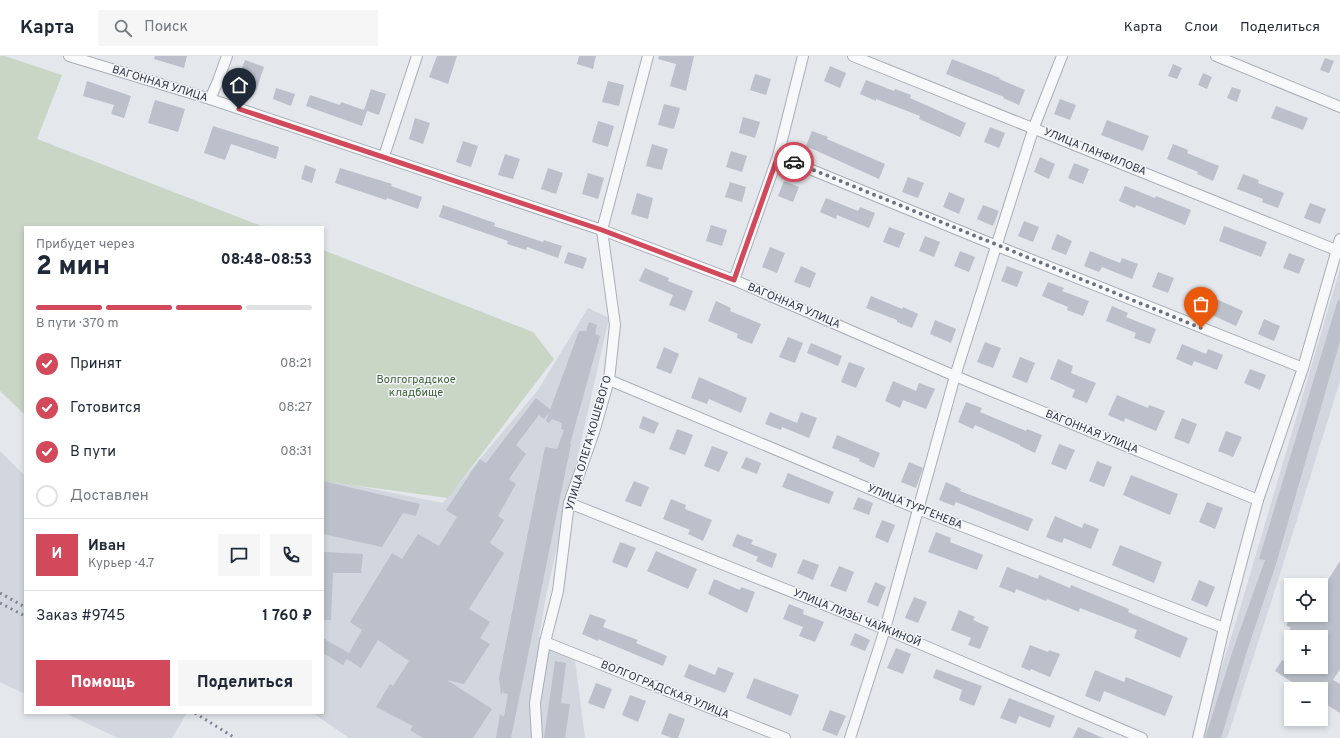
<!DOCTYPE html>
<html lang="ru">
<meta charset="utf-8">
<style>
:root{--surface:#fff;--page:#f6f6f7;--text:#1f2937;--muted:#747a83;--line:#e0e1e3;--accent:#d1495b}
body{margin:0;font-family:Overpass,sans-serif;background:var(--page);color:var(--text);height:100vh;display:flex;flex-direction:column;font-size:15px;white-space:nowrap}
*{box-sizing:border-box;margin:0}
p{font-size:13px;color:var(--muted)}
.icon{flex:none;width:22px;height:22px;fill:none;stroke:currentColor;stroke-width:2;stroke-linecap:round;stroke-linejoin:round}
.map{position:relative;flex:1;overflow:hidden}
.side{position:absolute;left:24px;top:170px;width:300px;height:488px;display:flex;flex-direction:column;background:var(--surface);border-radius:0px;box-shadow:0 2px 6px #0003}
.side>*{flex:none}
.controls{position:absolute;left:1284px;top:522px;display:grid;gap:8px}
.controls a{display:grid;place-items:center;width:44px;height:44px;border-radius:0px;background:var(--surface);box-shadow:0 2px 6px #0003;font-size:20px}
.pin{position:absolute;display:grid;place-items:center;width:34px;height:34px;color:#fff;margin:-41px -17px;border-radius:50% 50% 50% 0;rotate:-45deg;box-shadow:0 0 4px #0007}
.pin .icon{rotate:45deg}
.courier{position:absolute;display:grid;place-items:center;width:40px;height:40px;margin:-20px;border:3px solid #d1495b;border-radius:50%;background:#fff;color:#222;box-shadow:0 1px 5px #0007}
.overview em{font-style:normal;font-weight:800}
.overview div{display:flex;flex-direction:column-reverse}
.overview{display:flex;align-items:center;justify-content:space-between;height:68px;padding:0 12px}
h1{font-size:26px;font-weight:800;line-height:30px}
.bar{display:grid;grid-template-columns:repeat(4,1fr);gap:6px 4px;align-content:center;height:48px;padding:0 12px}
.bar i{height:5px;border-radius:3px;background:var(--line)}
.bar .on{background:var(--accent)}
.bar p{grid-column:span 4}
.line{display:flex;align-items:center;gap:10px;padding:0 12px;border-top:1px solid var(--line)}
.line div{flex:1}
.round{display:grid;place-items:center;flex:none;width:42px;height:42px;border-radius:0px;background:var(--page)}
ol{padding:0 12px;list-style:none}
li{display:flex;align-items:center;gap:12px;height:44px}
li p{margin-inline-start:auto}
li .icon{padding:4px;border-radius:50%;background:var(--accent);color:#fff;stroke-width:4}
li:last-child{color:var(--muted)}
li i{width:22px;height:22px;border:2px solid var(--line);border-radius:50%}
.button{display:flex;gap:8px;margin-top:auto;padding:8px 12px}
.button a{flex:1;height:46px;border-radius:0px;background:var(--accent);color:#fff;font-size:16px;font-weight:800;line-height:46px;text-align:center}
.button a+a{background:var(--page);color:var(--text)}
header{display:flex;align-items:center;gap:24px;box-sizing:border-box;height:56px;padding:0 20px;background:var(--surface);border-bottom:1px solid var(--line)}
header strong{font-size:19px}
nav{display:flex;gap:22px;margin-inline-start:auto;font-size:14px}
.search{width:280px;height:36px;background:var(--page);display:flex;align-items:center;gap:10px;box-sizing:border-box;padding:0 14px;border-radius:0px;color:var(--muted);font-size:15px}
.map>svg:first-child{display:block}
.built{fill:#d2d6de}
.green{fill:#c9d6c5}
.building{fill:#bbc0ca}
.lines{fill:none;stroke-linecap:round;stroke-linejoin:round}
.minor-casing{stroke:#a9aeb7;stroke-width:12}
.minor{stroke:#f7f8fa;stroke-width:10}
.rail{stroke:#7d8696;stroke-width:3;stroke-dasharray:2 4;stroke-linecap:butt}
.done{stroke:#6c737f;stroke-width:4;stroke-dasharray:0 7.2}
.route{stroke:#d1495b;stroke-width:5}
.labels{text-anchor:middle;dominant-baseline:central;stroke-width:3;stroke-linejoin:round;paint-order:stroke}
.street-label{font-size:11px;fill:#2b3445;stroke:#f4f6f9}
.park-label{font-size:11px;fill:#3f6138;stroke:#f4f6f9}
</style>
<header>
<strong>Карта</strong>
<div class="search"><svg class="icon" aria-label="search" viewBox="0 0 24 24"><circle cx="10" cy="10" r="6"/><path d="M15 15l6 6"/></svg>Поиск</div>
<nav><a>Карта</a><a>Слои</a><a>Поделиться</a></nav>
</header>
<div class="map">
<svg width="1340" height="682" viewBox="0 0 1340 682">
<rect width="100%" height="100%" fill="#e4e7ec"/>
<!-- built -->
<g class="built">
<polygon points="1340,213 1340,325 1275,534 1227,682 1199,682 1239,556"/>
<polygon points="588,252 609,262 546,540 539,581 575,604 585,682 349,682 313,657 323,657 323,423 443,447 538,334"/>
<polygon points="0,395 25,420 25,638 0,626"/>
<polygon points="65,657 187,657 172,682 118,682"/>
</g>
<!-- green -->
<g class="green">
<polygon points="0,0 5,0 62,19 37,83 264,171 25,171 25,359 0,335"/>
<polygon points="323,194 533,276 554,303 448,442 323,425"/>
</g>
<!-- building -->
<g class="building">
<polygon points="155,0 187,0 184,12 154,3"/>
<polygon points="437,0 457,0 448,28 429,21"/>
<polygon points="579,0 596,0 593,13 577,8"/>
<polygon points="659,0 694,0 686,35 670,30 676,8 658,3"/>
<polygon points="1325,2 1334,5 1329,17 1320,14"/>
<polygon points="952,3 1000,22 999,23 1025,34 1019,49 1003,42 1004,41 946,18"/>
<polygon points="245,4 264,11 256,35 236,29"/>
<polygon points="1173,8 1182,12 1177,23 1168,20"/>
<polygon points="830,10 846,17 840,32 824,25"/>
<polygon points="1203,17 1212,21 1207,33 1198,29"/>
<polygon points="755,18 771,23 766,39 750,34"/>
<polygon points="866,24 894,35 895,33 911,39 910,42 966,67 960,81 919,63 920,60 876,43 876,45 860,38"/>
<polygon points="87,25 131,40 124,62 111,58 114,49 83,40"/>
<polygon points="608,25 624,29 619,50 602,46"/>
<polygon points="1232,31 1241,34 1237,46 1227,42"/>
<polygon points="276,32 295,38 291,50 273,43"/>
<polygon points="371,33 386,38 379,59 367,55 362,70 306,50 310,39 340,49 341,46 364,54"/>
<polygon points="1060,43 1076,49 1070,64 1054,58"/>
<polygon points="155,44 185,53 178,76 148,67"/>
<polygon points="664,48 680,52 674,73 658,69"/>
<polygon points="1276,50 1308,62 1303,74 1271,62"/>
<polygon points="743,61 760,66 755,82 739,77"/>
<polygon points="415,62 430,67 423,88 409,83"/>
<polygon points="1107,64 1149,80 1143,95 1101,79"/>
<polygon points="598,65 614,70 608,91 592,86"/>
<polygon points="213,70 279,91 276,103 231,88 225,104 204,97"/>
<polygon points="990,71 1005,77 999,92 984,86"/>
<polygon points="812,75 828,81 827,83 885,108 879,123 806,90"/>
<polygon points="463,85 478,90 471,111 456,106"/>
<polygon points="652,88 668,93 662,114 646,110"/>
<polygon points="1173,88 1188,94 1187,97 1219,110 1213,125 1197,118 1198,116 1167,103"/>
<polygon points="731,95 747,100 742,116 726,111"/>
<polygon points="505,98 520,103 513,123 498,119"/>
<polygon points="1040,101 1055,108 1049,123 1034,116"/>
<polygon points="1074,107 1089,113 1083,128 1068,122"/>
<polygon points="305,109 316,113 312,127 301,123"/>
<polygon points="340,112 392,128 391,130 422,141 418,153 387,142 386,144 335,127"/>
<polygon points="548,112 563,117 556,138 541,133"/>
<polygon points="588,117 604,122 598,143 582,138"/>
<polygon points="1243,118 1259,124 1258,127 1284,137 1278,152 1262,146 1263,143 1237,133"/>
<polygon points="908,121 924,127 918,142 902,136"/>
<polygon points="784,125 799,131 793,146 778,140"/>
<polygon points="730,126 746,131 742,146 725,141"/>
<polygon points="1125,130 1155,142 1156,140 1191,154 1185,169 1136,149 1135,152 1119,145"/>
<polygon points="949,136 965,143 959,158 943,151"/>
<polygon points="637,137 653,142 648,163 631,158"/>
<polygon points="826,142 858,155 860,151 875,157 869,172 837,159 836,163 820,156"/>
<polygon points="1310,147 1326,153 1320,168 1304,162"/>
<polygon points="443,149 495,167 494,170 543,186 544,184 562,190 558,202 527,191 526,194 507,188 508,185 439,161"/>
<polygon points="983,149 999,155 993,170 977,163"/>
<polygon points="1024,165 1039,171 1033,186 1018,180"/>
<polygon points="711,169 727,174 722,190 706,185"/>
<polygon points="1224,170 1267,186 1261,201 1219,185"/>
<polygon points="889,171 905,177 899,192 883,186"/>
<polygon points="1057,178 1072,185 1066,199 1051,193"/>
<polygon points="925,180 940,186 934,201 919,195"/>
<polygon points="770,191 785,197 777,217 762,211"/>
<polygon points="960,195 975,201 969,216 954,210"/>
<polygon points="1090,195 1120,207 1122,202 1138,208 1132,223 1102,211 1099,216 1084,210"/>
<polygon points="568,196 587,202 583,213 564,207"/>
<polygon points="1289,197 1305,203 1299,218 1283,212"/>
<polygon points="801,210 816,217 810,232 794,226"/>
<polygon points="1007,210 1023,216 1017,231 1001,225"/>
<polygon points="645,212 669,222 668,225 693,235 685,255 669,249 673,239 639,225"/>
<polygon points="1158,216 1174,222 1168,237 1152,231"/>
<polygon points="1048,226 1064,232 1062,235 1089,245 1083,260 1067,254 1068,251 1042,240"/>
<polygon points="1198,235 1243,255 1236,270 1192,250"/>
<polygon points="871,240 902,253 903,251 918,258 912,272 897,266 897,264 866,252"/>
<polygon points="1338,244 1340,245 1340,285 1276,508 1247,595 1221,682 1205,682 1234,591 1265,504 1259,503"/>
<polygon points="716,245 731,252 730,255 761,268 752,288 737,282 738,278 708,265"/>
<polygon points="1112,250 1128,257 1126,261 1156,273 1150,288 1134,282 1136,277 1106,265"/>
<polygon points="1264,263 1280,270 1274,285 1258,278"/>
<polygon points="935,264 956,273 951,287 930,278"/>
<polygon points="589,266 597,269 595,278 600,280 570,388 571,388 511,682 496,682 500,658 504,661 508,638 503,637 504,633 501,639 499,622 545,391 557,393 564,374 561,373 562,367 552,363 549,367 546,365 579,275 586,275"/>
<polygon points="788,281 803,287 795,307 779,301"/>
<polygon points="985,286 1001,292 993,312 977,306"/>
<polygon points="811,287 842,300 838,310 807,297"/>
<polygon points="1182,288 1206,298 1208,293 1223,299 1217,314 1194,305 1192,310 1176,303"/>
<polygon points="664,291 679,298 671,318 656,312"/>
<polygon points="1020,301 1035,307 1027,327 1012,321"/>
<polygon points="1058,303 1073,310 1071,317 1096,327 1087,347 1072,341 1075,334 1050,323"/>
<polygon points="849,306 865,312 856,332 841,326"/>
<polygon points="1250,313 1266,319 1260,334 1244,327"/>
<polygon points="699,321 747,342 741,357 709,343 707,348 691,342"/>
<polygon points="893,325 916,335 919,327 935,333 926,353 903,344 900,352 885,345"/>
<polygon points="1117,339 1148,352 1149,349 1165,355 1156,375 1125,362 1124,366 1108,359"/>
<polygon points="536,342 551,354 544,363 539,359 516,389 526,398 509,423 516,428 498,460 504,464 490,487 504,497 469,553 490,566 480,582 490,588 464,628 447,624 492,653 473,682 423,682 410,674 413,670 376,651 390,628 393,630 409,605 378,584 361,612 347,603 343,609 323,597 323,582 349,597 362,574 350,566 392,497 402,503 418,478 439,490 457,461 446,454 480,403 486,407"/>
<polygon points="966,346 982,352 980,356 1026,375 1027,373 1042,379 1035,397 1020,390 1020,389 975,369 973,373 958,366"/>
<polygon points="770,356 797,367 801,356 817,362 809,382 782,371 781,374 765,368"/>
<polygon points="643,360 659,367 654,378 639,372"/>
<polygon points="1182,362 1197,368 1189,388 1174,382"/>
<polygon points="677,373 693,379 685,399 669,393"/>
<polygon points="1226,375 1242,381 1233,401 1218,395"/>
<polygon points="837,379 880,397 874,412 859,405 860,403 832,392"/>
<polygon points="1059,388 1075,394 1066,414 1051,408"/>
<polygon points="712,390 728,396 719,416 704,410"/>
<polygon points="746,401 761,407 757,418 741,412"/>
<polygon points="1097,405 1112,411 1104,431 1089,425"/>
<polygon points="909,406 923,412 916,432 901,426"/>
<polygon points="788,417 834,436 829,448 782,431"/>
<polygon points="1131,419 1178,438 1170,459 1123,439"/>
<polygon points="323,425 420,448 416,460 403,457 382,491 323,478"/>
<polygon points="634,425 649,431 641,451 625,445"/>
<polygon points="946,426 961,433 960,435 1033,463 1028,475 956,446 954,450 939,444"/>
<polygon points="858,441 873,447 869,459 853,453"/>
<polygon points="671,443 686,449 685,453 712,464 703,485 688,478 690,474 663,463"/>
<polygon points="1207,446 1223,452 1215,473 1199,466"/>
<polygon points="1055,460 1082,472 1084,467 1099,473 1091,493 1064,482 1062,487 1046,481"/>
<polygon points="882,464 895,469 888,487 875,481"/>
<polygon points="936,476 951,482 950,486 983,499 977,514 928,496"/>
<polygon points="737,478 753,484 751,488 777,498 772,512 756,505 758,501 732,490"/>
<polygon points="620,486 636,492 627,512 612,506"/>
<polygon points="1120,489 1162,506 1154,527 1112,509"/>
<polygon points="656,495 697,513 688,533 647,515"/>
<polygon points="323,496 363,498 361,517 333,517 331,564 323,564"/>
<polygon points="803,503 819,509 813,524 797,517"/>
<polygon points="1340,505 1340,613 1333,624 1340,628 1340,657 1321,645 1321,633 1303,633 1275,615 1282,604 1291,611 1321,611 1321,581 1285,581 1291,572 1286,569 1293,559 1321,559 1321,535"/>
<polygon points="839,510 854,516 846,536 830,530"/>
<polygon points="1007,511 1038,523 1039,519 1070,532 1071,529 1129,553 1128,556 1188,582 1180,602 1134,582 1137,574 1080,552 1079,556 1047,543 1046,545 1016,533 1015,537 999,531"/>
<polygon points="714,523 740,534 741,531 755,536 747,557 708,538"/>
<polygon points="1199,524 1215,531 1207,551 1191,544"/>
<polygon points="875,526 886,531 878,551 867,546"/>
<polygon points="914,541 927,546 918,567 905,562"/>
<polygon points="789,548 804,554 803,558 824,566 815,586 799,580 803,571 783,563"/>
<polygon points="959,554 975,561 973,564 989,571 980,593 968,589 971,582 951,574"/>
<polygon points="590,558 606,564 603,571 638,584 636,587 667,600 663,610 598,583 598,585 582,578"/>
<polygon points="855,577 870,584 865,595 850,589"/>
<polygon points="1030,589 1048,596 1049,594 1060,598 1050,621 1031,613 1030,615 1021,611"/>
<polygon points="896,592 911,598 903,618 887,612"/>
<polygon points="555,605 566,607 561,647 570,648 565,682 544,682"/>
<polygon points="689,608 715,619 718,611 734,617 725,637 684,621"/>
<polygon points="936,613 982,630 974,650 959,644 962,634 933,622"/>
<polygon points="1095,614 1124,626 1126,621 1173,640 1165,660 1104,635 1100,646 1085,640"/>
<polygon points="754,622 799,639 791,660 746,642"/>
<polygon points="596,627 612,633 604,653 588,647"/>
<polygon points="630,639 646,645 638,666 622,659"/>
<polygon points="1009,642 1055,660 1050,672 1019,660 1016,668 1000,662"/>
<polygon points="830,654 846,660 837,680 822,674"/>
<polygon points="669,657 685,663 678,682 672,682 661,678"/>
<polygon points="1078,671 1103,682 1073,682"/>
</g>
<g class="lines">
<defs>
<g id="minor">
<polyline points="69,0 210,43 602,174 734,224 955,320 1258,444"/>
<polyline points="853,0 1336,194"/>
<polyline points="1216,0 1340,51"/>
<polyline points="210,43 218,25 227,0"/>
<polyline points="384,100 417,0"/>
<polyline points="778,100 997,190 1303,312"/>
<polyline points="734,224 778,100 803,0"/>
<polyline points="609,324 918,453 1224,572"/>
<polyline points="569,447 885,573 1142,682"/>
<polyline points="545,586 785,682"/>
<polyline points="537,682 535,647 545,586 558,535 569,447 594,376 609,324 615,269 602,174 648,0"/>
<polyline points="850,682 885,573 955,320 1034,71 1062,0"/>
<polyline points="1198,682 1224,572 1258,444 1303,312 1340,183"/>
</g>
</defs>
<!-- minor casing -->
<use href="#minor" class="minor-casing"/>
<!-- minor -->
<use href="#minor" class="minor"/>
<!-- rail -->
<g class="rail">
<polyline points="0,537 25,551"/>
<polyline points="0,547 25,560"/>
<polyline points="195,657 235,682"/>
</g>
</g>
<g class="lines">
<!-- done -->
<polyline class="done" points="794,106 1201,272"/>
<!-- route -->
<polyline class="route" points="239,53 602,174 734,224 778,100 794,106"/>
</g>
<g class="labels">
<!-- street labels -->
<g class="street-label">
<text transform="translate(160 28) rotate(17)">ВАГОННАЯ УЛИЦА</text>
<text transform="translate(1095 96) rotate(22)">УЛИЦА ПАНФИЛОВА</text>
<text transform="translate(794 250) rotate(23)">ВАГОННАЯ УЛИЦА</text>
<text transform="translate(1092 376) rotate(22)">ВАГОННАЯ УЛИЦА</text>
<text transform="translate(589 387) rotate(-74)">УЛИЦА ОЛЕГА КОШЕВОГО</text>
<text transform="translate(915 451) rotate(22)">УЛИЦА ТУРГЕНЕВА</text>
<text transform="translate(857 562) rotate(22)">УЛИЦА ЛИЗЫ ЧАЙКИНОЙ</text>
<text transform="translate(665 634) rotate(22)">ВОЛГОГРАДСКАЯ УЛИЦА</text>
</g>
<!-- park labels -->
<g class="park-label">
<text x="416" y="324">Волгоградское<tspan x="416" dy="13">кладбище</tspan></text>
</g>
</g>
</svg>
<div class="controls">
<a><svg class="icon" aria-label="locate" viewBox="0 0 24 24"><circle cx="12" cy="12" r="6"/><path d="M12 2v4M12 18v4M2 12h4M18 12h4"/></svg></a>
<a>+</a>
<a>−</a>
</div>
<div class="pin" style="left:1201px;top:272px;background:#ea580c"><svg class="icon" aria-label="bag" viewBox="0 0 24 24"><path d="M5 8h14l-1 12H6zM9 8a3 3 0 0 1 6 0"/></svg></div>
<div class="pin" style="left:239px;top:53px;background:#1f2937"><svg class="icon" aria-label="home" viewBox="0 0 24 24"><path d="M3 11l9-7 9 7M6 9v11h12V9"/></svg></div>
<div class="courier" style="left:794px;top:106px"><svg class="icon" aria-label="car" viewBox="0 0 24 24"><path d="M5 17H2v-5l4-1 3-4h7l3 4 3 1v5h-3M9 17h6M6 11h13"/><circle cx="7" cy="17" r="2"/><circle cx="17" cy="17" r="2"/></svg></div>
<section class="side">
<div class="overview"><div><h1>2 мин</h1><p>Прибудет через</p></div><em>08:48–08:53</em></div>
<div class="bar"><i class="on"></i><i class="on"></i><i class="on"></i><i></i><p>В пути · 370 m</p></div>
<ol>
<li><svg class="icon" aria-label="check" viewBox="0 0 24 24"><path d="M5 12l5 5 9-10"/></svg>Принят<p>08:21</p></li>
<li><svg class="icon" aria-label="check" viewBox="0 0 24 24"><path d="M5 12l5 5 9-10"/></svg>Готовится<p>08:27</p></li>
<li><svg class="icon" aria-label="check" viewBox="0 0 24 24"><path d="M5 12l5 5 9-10"/></svg>В пути<p>08:31</p></li>
<li><i></i>Доставлен</li>
</ol>
<div class="line" style="height:72px"><b class="round" style="background:var(--accent);color:#fff">И</b><div><b>Иван</b><p>Курьер · 4.7</p></div><a class="round"><svg class="icon" aria-label="chat" viewBox="0 0 24 24"><path d="M4 5h16v11H9l-5 4z"/></svg></a><a class="round"><svg class="icon" aria-label="phone" viewBox="0 0 24 24"><path d="M5 4h4l2 5-3 2q2 4 5 5l2-3 5 2v4C11 20 4 13 5 4z"/></svg></a></div>
<div class="line" style="height:52px"><div>Заказ #9745</div><b>1 760 ₽</b></div>
<div class="button"><a>Помощь</a><a>Поделиться</a></div>
</section>
</div>
